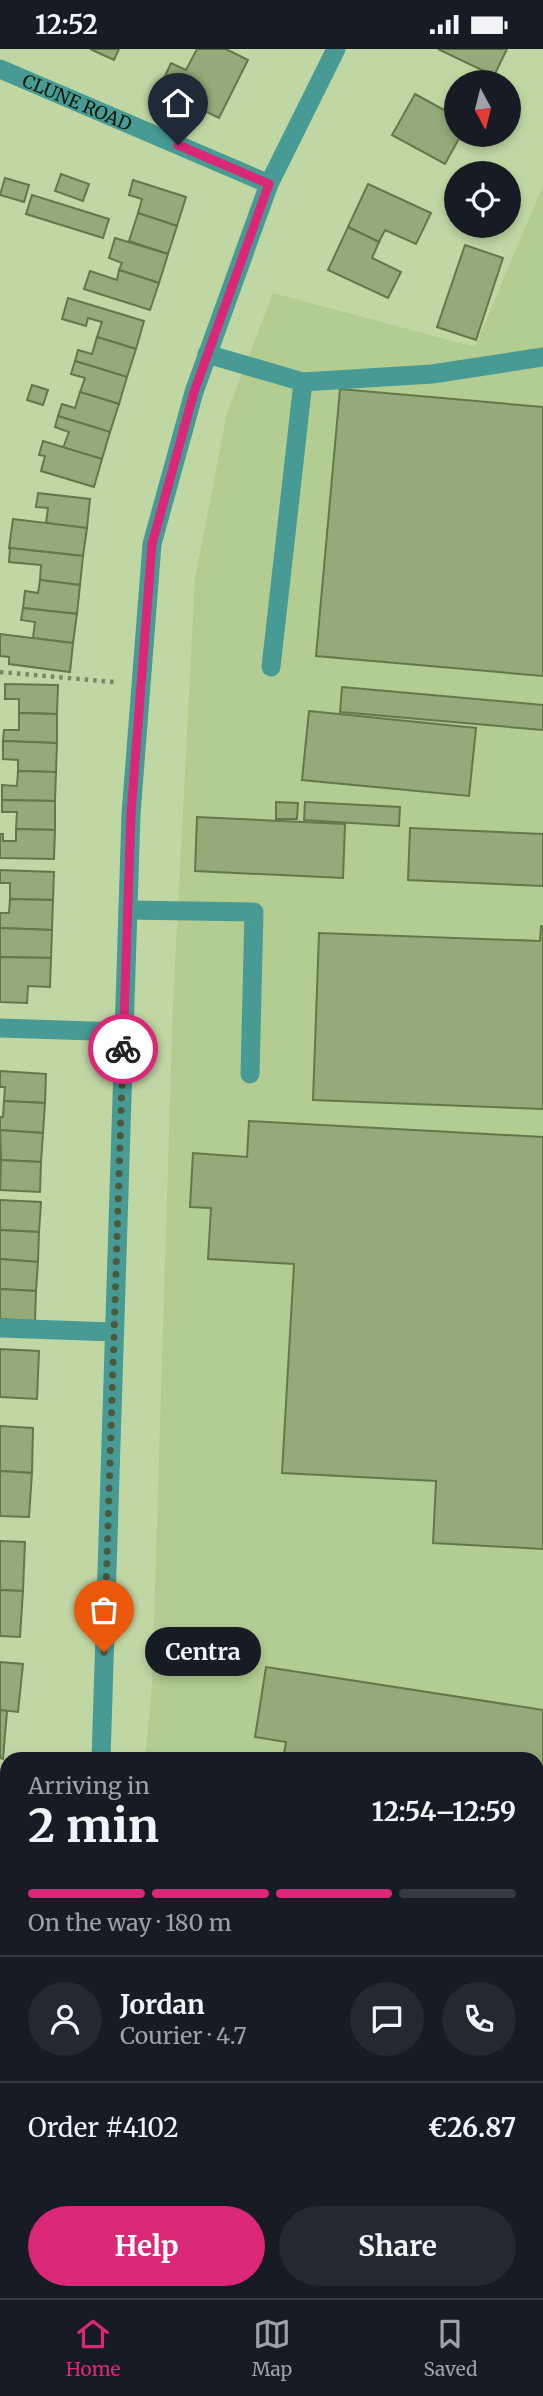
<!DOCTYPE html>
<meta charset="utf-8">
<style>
:root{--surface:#171b24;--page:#242831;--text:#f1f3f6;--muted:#9ea1a6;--line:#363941;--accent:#db2777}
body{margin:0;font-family:Merriweather,serif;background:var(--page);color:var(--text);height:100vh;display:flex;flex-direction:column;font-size:26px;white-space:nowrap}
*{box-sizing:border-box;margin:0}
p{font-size:23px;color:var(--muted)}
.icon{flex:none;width:38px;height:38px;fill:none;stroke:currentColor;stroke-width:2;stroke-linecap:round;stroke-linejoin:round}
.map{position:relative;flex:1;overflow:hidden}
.details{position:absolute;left:0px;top:1703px;width:544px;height:548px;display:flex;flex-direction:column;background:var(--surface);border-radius:21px 21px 0 0;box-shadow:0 4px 10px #0003}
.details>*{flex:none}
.needle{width:46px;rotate:173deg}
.fabs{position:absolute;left:444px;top:21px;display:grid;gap:14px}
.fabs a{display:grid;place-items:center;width:77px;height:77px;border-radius:50%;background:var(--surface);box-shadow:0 4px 10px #0003;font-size:35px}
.pin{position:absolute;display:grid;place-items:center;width:60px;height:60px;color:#fff;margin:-72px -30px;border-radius:50% 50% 50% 0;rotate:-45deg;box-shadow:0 0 7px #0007}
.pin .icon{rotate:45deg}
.courier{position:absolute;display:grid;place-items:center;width:70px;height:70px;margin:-35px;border:5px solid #db2777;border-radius:50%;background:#fff;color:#222;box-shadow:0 2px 9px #0007}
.bubble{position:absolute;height:49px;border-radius:24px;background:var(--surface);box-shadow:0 4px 10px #0003;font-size:23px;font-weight:700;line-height:49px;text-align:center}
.headline em{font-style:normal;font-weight:700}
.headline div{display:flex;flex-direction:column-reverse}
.headline{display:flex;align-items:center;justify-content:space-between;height:119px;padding:0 28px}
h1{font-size:46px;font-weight:700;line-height:52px}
.bar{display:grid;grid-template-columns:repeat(4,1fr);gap:10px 7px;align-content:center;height:84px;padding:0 28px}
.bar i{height:9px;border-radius:5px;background:var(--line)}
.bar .active{background:var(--accent)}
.bar p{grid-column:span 4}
.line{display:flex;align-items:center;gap:18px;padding:0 28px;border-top:2px solid var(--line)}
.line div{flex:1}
.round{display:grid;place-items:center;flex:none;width:74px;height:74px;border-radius:37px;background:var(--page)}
.cta{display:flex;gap:14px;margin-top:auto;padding:14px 28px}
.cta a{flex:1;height:80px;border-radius:42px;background:var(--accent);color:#fff;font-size:28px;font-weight:700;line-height:80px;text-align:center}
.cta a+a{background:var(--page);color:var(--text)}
.status{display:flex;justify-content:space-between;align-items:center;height:49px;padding:0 35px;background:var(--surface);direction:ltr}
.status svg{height:19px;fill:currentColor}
.dock{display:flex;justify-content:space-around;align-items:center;height:98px;border-top:2px solid var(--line);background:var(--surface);font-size:19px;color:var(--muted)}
.dock a{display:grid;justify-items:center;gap:4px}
.dock .active{color:var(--accent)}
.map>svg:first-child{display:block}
.built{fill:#b2cc92}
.building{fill:#94aa78;stroke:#637849;stroke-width:2}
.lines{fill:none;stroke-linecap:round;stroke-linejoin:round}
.path{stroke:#768762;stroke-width:4.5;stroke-dasharray:3.5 5;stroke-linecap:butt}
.service{stroke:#479b94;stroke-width:19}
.minor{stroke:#479b94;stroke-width:19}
.tertiary{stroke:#479b94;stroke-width:19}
.done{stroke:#4c593c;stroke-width:7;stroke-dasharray:0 12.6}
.route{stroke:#db2777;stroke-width:9}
.labels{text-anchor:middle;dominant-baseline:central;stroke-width:7;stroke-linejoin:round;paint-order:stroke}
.street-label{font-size:18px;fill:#0d1504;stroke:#c0d7a4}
</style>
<div class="status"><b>12:52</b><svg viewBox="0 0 49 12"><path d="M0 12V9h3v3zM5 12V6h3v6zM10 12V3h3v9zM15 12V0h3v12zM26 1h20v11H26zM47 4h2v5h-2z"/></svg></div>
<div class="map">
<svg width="543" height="2249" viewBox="0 0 543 2249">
<rect width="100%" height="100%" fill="#c0d7a4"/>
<!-- built -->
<polygon class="built" points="543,136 543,2249 0,2249 0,2240 7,2225 7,2244 537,2244 537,1710 145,1710 152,1636 173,954 195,530 227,364 273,244 475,298"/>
<!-- building -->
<g class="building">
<polygon points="90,0 119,0 114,11"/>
<polygon points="197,0 226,0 248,11 219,69 159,40 171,14 186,21"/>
<polygon points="438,0 507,0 494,27"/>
<polygon points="415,45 457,68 457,86 461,86 445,115 392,86"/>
<polygon points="61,125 89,135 83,152 55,142"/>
<polygon points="5,129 29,136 24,153 0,146"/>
<polygon points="133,131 186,148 177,177 138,164 142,150 129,146"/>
<polygon points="368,135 431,164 416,195 385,181 379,193 348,178"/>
<polygon points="32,146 109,170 103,189 26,165"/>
<polygon points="138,164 177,177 168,205 129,192"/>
<polygon points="348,178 379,193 372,209 401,223 388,249 328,221"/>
<polygon points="115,189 168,205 159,234 119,221 122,214 109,209"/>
<polygon points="465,196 503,209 476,291 437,278"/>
<polygon points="119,221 159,234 150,261 84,240 90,222 117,231"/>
<polygon points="68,249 144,272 136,300 97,288 102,273 88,269 86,277 62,270"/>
<polygon points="97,288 136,300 127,328 75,312 78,301 92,305"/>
<polygon points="75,312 127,328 119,355 80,343 85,329 71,325"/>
<polygon points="32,336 48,341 43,356 27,351"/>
<polygon points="340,340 543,358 543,627 316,607"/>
<polygon points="80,343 119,355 110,383 58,367 62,355 75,359"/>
<polygon points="58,367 110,383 102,410 63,399 69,383 55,378"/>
<polygon points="43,392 102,410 94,438 41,422 45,407 39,406"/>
<polygon points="38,444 90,450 87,479 46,474 48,459 36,458"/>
<polygon points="13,470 87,479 83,507 9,499"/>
<polygon points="10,499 83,507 80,536 40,531 41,516 9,513"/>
<polygon points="40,531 80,536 77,565 23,559 25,542 38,544"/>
<polygon points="23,559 77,565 73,594 33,589 35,573 21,571"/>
<polygon points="0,585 73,594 70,623 9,615 9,608 0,607"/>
<polygon points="5,635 58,636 57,665 19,664 19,650 5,650"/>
<polygon points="342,638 543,656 543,681 340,663"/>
<polygon points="309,662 476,679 469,747 302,731"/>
<polygon points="19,664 57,665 57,694 3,692 4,681 19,681"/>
<polygon points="3,692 57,694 56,723 18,722 18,711 3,710"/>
<polygon points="18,722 56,723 55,752 2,751 2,736 17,737"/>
<polygon points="2,751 55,752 55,781 16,780 17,763 2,763"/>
<polygon points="276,753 298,754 297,770 276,770"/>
<polygon points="305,753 400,758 399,777 304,771"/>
<polygon points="197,768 345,775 343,829 195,822"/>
<polygon points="410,779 543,785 543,837 408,831"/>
<polygon points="16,780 55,781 54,810 0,809 0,785 3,785 3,792 16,792"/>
<polygon points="0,821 54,823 53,851 10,850 10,834 0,834"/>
<polygon points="10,850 53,851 52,881 0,879 0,864 9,864"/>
<polygon points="541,877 543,877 543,1060 313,1051 319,884 540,892"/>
<polygon points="0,879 52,881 51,909 0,908"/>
<polygon points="0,908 51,909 50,938 28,937 27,954 0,953"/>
<polygon points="0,1022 46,1025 45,1054 4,1052 5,1038 0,1038"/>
<polygon points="4,1052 45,1054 43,1084 0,1081 0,1068 3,1068"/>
<polygon points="249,1072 543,1088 543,1500 433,1494 436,1432 282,1424 294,1215 208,1210 211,1159 190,1158 193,1104 247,1108"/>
<polygon points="0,1081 43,1084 41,1113 1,1111"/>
<polygon points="1,1111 41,1113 40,1143 0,1141"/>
<polygon points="0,1151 41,1153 39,1183 0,1181"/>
<polygon points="0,1181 39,1183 38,1213 0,1210"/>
<polygon points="0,1210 38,1213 36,1242 0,1240"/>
<polygon points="0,1240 36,1242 35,1272 0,1270"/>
<polygon points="0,1300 39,1302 37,1350 0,1348"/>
<polygon points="0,1377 33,1379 32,1424 0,1422"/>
<polygon points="0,1422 32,1424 29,1468 0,1467"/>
<polygon points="0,1492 25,1493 23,1542 0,1541"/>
<polygon points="0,1541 23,1542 20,1588 0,1587"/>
<polygon points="0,1613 23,1615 18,1663 0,1661"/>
<polygon points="266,1618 543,1661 543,2125 537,2124 537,1710 283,1710 286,1693 255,1688"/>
<polygon points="0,1661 7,1662 3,1710 0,1709"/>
<polygon points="0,1733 7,1734 7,1783 0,1783"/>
<rect x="0" y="1783" width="7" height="46"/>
<polygon points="72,2244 141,2244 140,2249 71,2249"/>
<polygon points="213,2244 281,2244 280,2249 212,2249"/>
<polygon points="320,2244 376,2244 376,2249 321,2249"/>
</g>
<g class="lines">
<!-- path -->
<polyline class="path" points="0,623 114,633"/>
<!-- service -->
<g class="service">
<polyline points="207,305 303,333 271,618"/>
<polyline points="303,333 432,325 543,308"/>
<polyline points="128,861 254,863 250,1025"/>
<polyline points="0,1279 114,1283"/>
<polyline points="182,2249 182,2244"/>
<polyline points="431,2249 431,2244"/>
</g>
<!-- minor -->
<g class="minor">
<path id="s1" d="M0,20L269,135"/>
<polyline points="0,979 123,983"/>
<polyline points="537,2184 543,2184"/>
</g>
<!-- tertiary -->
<g class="tertiary">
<polyline points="101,1710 131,765 152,495 194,343 269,135 336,0"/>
<polyline points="0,2160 7,2145"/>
</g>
</g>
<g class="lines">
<!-- done -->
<polyline class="done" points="104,1603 123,1000"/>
<!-- route -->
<polyline class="route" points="123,1000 131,765 152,495 194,343 269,135 178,96"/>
</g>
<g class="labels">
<!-- street labels -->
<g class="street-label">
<text stroke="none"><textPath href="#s1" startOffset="84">CLUNE ROAD</textPath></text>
</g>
</g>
</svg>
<div class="fabs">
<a><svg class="needle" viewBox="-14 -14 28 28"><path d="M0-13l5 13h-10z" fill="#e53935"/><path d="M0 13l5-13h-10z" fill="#9ea1a6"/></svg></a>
<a><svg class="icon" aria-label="locate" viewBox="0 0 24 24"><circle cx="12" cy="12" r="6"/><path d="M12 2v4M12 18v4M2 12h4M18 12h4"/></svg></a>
</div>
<div class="pin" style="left:104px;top:1603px;background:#ea580c"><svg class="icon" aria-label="bag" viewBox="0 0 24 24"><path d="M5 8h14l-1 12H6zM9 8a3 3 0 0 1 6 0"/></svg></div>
<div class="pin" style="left:178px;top:96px;background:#1f2937"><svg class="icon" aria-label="home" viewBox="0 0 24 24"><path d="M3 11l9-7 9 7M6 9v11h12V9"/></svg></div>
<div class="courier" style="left:123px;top:1000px"><svg class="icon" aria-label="bike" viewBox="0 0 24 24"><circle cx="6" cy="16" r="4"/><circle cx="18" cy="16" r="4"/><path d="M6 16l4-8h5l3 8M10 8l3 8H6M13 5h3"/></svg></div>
<div class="bubble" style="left:145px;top:1578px;width:116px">Centra</div>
<section class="details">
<div class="headline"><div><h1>2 min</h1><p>Arriving in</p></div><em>12:54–12:59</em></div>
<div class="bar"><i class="active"></i><i class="active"></i><i class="active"></i><i></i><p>On the way · 180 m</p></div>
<div class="line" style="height:126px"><a class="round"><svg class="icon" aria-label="person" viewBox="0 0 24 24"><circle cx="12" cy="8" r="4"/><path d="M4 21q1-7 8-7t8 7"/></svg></a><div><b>Jordan</b><p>Courier · 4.7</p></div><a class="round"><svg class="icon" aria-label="chat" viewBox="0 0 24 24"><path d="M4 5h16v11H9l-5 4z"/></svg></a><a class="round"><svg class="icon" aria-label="phone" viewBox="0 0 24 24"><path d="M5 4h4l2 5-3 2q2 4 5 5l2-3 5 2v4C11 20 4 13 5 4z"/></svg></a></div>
<div class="line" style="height:91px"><div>Order #4102</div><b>€26.87</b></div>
<div class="cta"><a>Help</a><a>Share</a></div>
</section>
</div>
<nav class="dock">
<a class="active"><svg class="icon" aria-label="home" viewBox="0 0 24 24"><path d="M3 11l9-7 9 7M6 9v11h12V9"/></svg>Home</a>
<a><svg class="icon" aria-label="map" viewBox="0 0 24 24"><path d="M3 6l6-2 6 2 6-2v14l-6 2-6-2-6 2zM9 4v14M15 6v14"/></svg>Map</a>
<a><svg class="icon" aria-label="saved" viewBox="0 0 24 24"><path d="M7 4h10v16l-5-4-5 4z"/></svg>Saved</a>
</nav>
